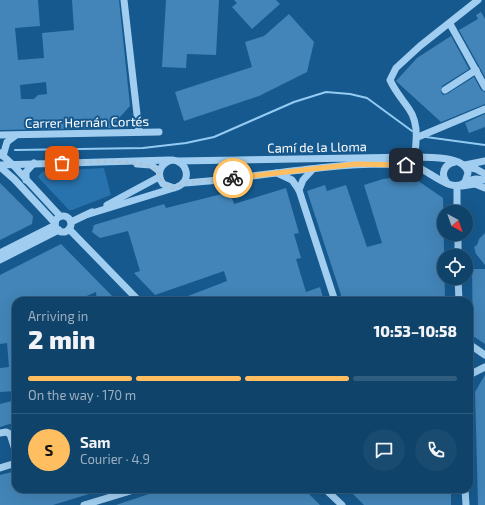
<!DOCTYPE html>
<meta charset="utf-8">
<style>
:root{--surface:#10436a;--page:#194a70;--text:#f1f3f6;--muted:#9cb0c1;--line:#305c7e;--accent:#ffbe60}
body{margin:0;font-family:"Exo 2",sans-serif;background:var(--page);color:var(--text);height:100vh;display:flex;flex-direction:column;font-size:15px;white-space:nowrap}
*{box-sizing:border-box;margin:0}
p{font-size:13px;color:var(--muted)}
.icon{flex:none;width:22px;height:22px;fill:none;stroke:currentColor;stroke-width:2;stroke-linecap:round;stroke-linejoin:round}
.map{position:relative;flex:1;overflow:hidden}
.details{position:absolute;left:12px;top:297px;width:461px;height:196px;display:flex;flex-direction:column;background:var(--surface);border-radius:12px;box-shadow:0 4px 16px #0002,0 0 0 1px var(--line)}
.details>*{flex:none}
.needle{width:26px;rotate:140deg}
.fabs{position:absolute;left:437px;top:205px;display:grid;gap:8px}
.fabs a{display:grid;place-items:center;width:36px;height:36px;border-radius:50%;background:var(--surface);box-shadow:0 4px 16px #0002,0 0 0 1px var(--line);font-size:20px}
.pin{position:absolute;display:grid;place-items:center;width:34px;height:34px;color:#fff;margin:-17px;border-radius:8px;box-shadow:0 2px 6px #0006}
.courier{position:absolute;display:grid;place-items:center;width:40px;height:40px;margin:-20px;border:3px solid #ffbe60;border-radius:50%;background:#fff;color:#222;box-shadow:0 1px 5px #0007}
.head em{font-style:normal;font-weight:800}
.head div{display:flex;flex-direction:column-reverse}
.head{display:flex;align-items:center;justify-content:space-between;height:68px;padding:0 16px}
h1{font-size:26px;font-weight:800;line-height:30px}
.bar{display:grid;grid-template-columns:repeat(4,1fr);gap:6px 4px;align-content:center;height:48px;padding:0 16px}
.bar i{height:5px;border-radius:3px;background:var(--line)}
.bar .current{background:var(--accent)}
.bar p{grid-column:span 4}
.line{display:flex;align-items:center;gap:10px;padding:0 16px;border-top:1px solid var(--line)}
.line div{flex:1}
.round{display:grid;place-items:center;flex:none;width:42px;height:42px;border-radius:21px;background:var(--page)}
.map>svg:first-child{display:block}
.green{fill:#2873ad}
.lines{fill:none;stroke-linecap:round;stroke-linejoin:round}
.stream{stroke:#93cbf3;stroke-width:2}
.building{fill:#4385b8;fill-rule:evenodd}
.minor{stroke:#a1cef0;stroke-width:7}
.done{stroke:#adc5d7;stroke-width:4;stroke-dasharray:0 7.2}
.route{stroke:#ffbe60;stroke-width:5}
.labels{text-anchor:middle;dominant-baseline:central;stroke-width:4;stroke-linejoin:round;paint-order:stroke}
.street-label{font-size:13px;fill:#fff;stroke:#16598e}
</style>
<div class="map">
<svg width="485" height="505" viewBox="0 0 485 505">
<rect width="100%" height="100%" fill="#16598e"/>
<!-- green -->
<polygon class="green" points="104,168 111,195 72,210 69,210 38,177 41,173 45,171"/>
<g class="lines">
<!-- stream -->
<g class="stream">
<polyline points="426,137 485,145"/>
<polyline points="15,150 143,148 186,143 214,137 294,102 326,92 350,94 367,98 412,131"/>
</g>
</g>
<!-- building -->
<g class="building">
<path d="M0,0H38L40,26L15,28L18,60L44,58L42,33L74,30L72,0H119L130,106L110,128L0,130ZM46,82L47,94L38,95L34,99H21L20,85Z"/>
<polygon points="166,0 219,0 216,55 187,54 186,68 162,67"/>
<polygon points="234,0 276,0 280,4 252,29 232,7 237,3"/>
<polygon points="481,12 485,19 485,77 459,30 478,19 476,15"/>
<polygon points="289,14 314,42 307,72 259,96 184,121 175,92 252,67 245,42 264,36"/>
<polygon points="451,36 469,69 442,86 441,92 443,95 447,94 474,77 481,90 485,92 485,104 441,122 396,81 417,58"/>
<polygon points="485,114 485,127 469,133 465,123"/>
<polygon points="411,176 443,198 445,301 343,301 307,191 325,185 327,191 346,185 367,247 382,243 364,185 383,179"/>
<polygon points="0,183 33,216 32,224 0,240"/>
<polygon points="286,188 299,233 294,234 301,258 296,259 306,292 320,287 324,301 175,301 227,281 224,271 155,295 134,273 140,271 128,231 100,238 92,232 94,225 164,204 166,208 230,192 234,204"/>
<polygon points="485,233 485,265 476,254 474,247 477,245 479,239"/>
<polygon points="61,244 117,301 97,301 96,292 75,301 16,301 16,391 0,392 0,368 9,367 7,343 0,344 0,275"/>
<polygon points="472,269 485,269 485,344 473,336"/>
<polygon points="485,375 485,505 478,505 475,392"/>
<polygon points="16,400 16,422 0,427 0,404"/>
<polygon points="16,471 16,489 102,490 53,505 0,505 0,475"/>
<polygon points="164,489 304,489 320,505 116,505"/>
<polygon points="348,489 451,489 451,505 364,505"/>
</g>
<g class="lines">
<!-- minor -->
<g class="minor">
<polyline points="124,0 139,132"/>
<polyline points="450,24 485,87"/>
<polyline points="445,90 476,70"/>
<polyline points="0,135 159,132"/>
<polyline points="418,137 485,109"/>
<polyline points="0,153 13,165 60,216"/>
<polyline points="3,156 7,142 15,136"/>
<path d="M414,157C417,142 419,123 409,109C402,99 395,91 390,80L396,68L420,46L478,0"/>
<path d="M178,161L414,157C429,158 465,155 468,173L465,182C452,194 431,172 417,167C407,163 394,165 384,164C317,164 250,179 184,183"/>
<polyline points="137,164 151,165 159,171"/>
<polyline points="0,165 169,160"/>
<polyline points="465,165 485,161"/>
<polyline points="0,167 14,179 55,223"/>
<polyline points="467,167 476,169 485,174"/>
<polyline points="277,173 292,180 299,190 335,301"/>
<polyline points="26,180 26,172 34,163"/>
<polyline points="467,181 476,179 485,180"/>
<path d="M447,183C440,174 444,164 455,162"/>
<polyline points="462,186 475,184 485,188"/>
<polyline points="299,190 303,180 313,169"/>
<polyline points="107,205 159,177"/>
<polyline points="457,212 457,186"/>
<path d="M89,214L177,187C192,181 188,161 172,160C160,163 156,174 163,184L174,188"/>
<circle cx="63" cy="224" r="8"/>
<polyline points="71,222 92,212"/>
<polyline points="69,229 139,301"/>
<polyline points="458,234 458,256"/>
<polyline points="0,253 55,225"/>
<polyline points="0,260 59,230"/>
<polyline points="458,278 459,301"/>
<polyline points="469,344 485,355"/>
<polyline points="469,375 485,367"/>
<polyline points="0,433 6,432 10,434 16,453"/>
<polyline points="0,468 16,463"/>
<polyline points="325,489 342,505"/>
<polyline points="465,489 466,505"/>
<polyline points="84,505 137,489"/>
</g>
</g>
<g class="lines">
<!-- done -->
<path class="done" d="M62,163C81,162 147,158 159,171C159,185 173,193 184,183L233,178"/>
<!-- route -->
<polyline class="route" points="233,178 356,164 406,165"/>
</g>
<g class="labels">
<!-- street labels -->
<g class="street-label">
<text transform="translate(87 122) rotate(-1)">Carrer Hernán Cortés</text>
<text transform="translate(317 147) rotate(-1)">Camí de la Lloma</text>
</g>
</g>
</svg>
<div class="fabs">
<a><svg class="needle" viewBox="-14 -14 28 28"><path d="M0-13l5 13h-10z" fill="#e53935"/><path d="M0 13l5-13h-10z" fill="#9cb0c1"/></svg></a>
<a><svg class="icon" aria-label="locate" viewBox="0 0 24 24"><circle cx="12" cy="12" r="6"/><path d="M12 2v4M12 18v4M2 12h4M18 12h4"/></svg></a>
</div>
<div class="pin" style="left:62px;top:163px;background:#ea580c"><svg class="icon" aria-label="bag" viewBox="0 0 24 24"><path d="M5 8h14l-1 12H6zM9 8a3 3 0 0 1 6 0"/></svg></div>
<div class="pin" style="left:406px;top:165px;background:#1f2937"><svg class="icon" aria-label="home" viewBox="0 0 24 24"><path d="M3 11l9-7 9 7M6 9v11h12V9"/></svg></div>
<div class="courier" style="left:233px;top:178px"><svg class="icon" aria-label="bike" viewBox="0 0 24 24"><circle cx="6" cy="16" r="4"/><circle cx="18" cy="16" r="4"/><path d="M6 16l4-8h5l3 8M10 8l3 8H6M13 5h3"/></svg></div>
<section class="details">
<div class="head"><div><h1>2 min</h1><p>Arriving in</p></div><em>10:53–10:58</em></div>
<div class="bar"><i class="current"></i><i class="current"></i><i class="current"></i><i></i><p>On the way · 170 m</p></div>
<div class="line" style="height:72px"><b class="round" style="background:var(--accent);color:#111">S</b><div><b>Sam</b><p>Courier · 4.9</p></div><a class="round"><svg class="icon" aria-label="chat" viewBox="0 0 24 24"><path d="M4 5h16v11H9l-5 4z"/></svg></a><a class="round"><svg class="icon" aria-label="phone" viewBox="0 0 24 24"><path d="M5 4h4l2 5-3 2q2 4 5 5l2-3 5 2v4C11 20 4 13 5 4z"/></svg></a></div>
</section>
</div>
